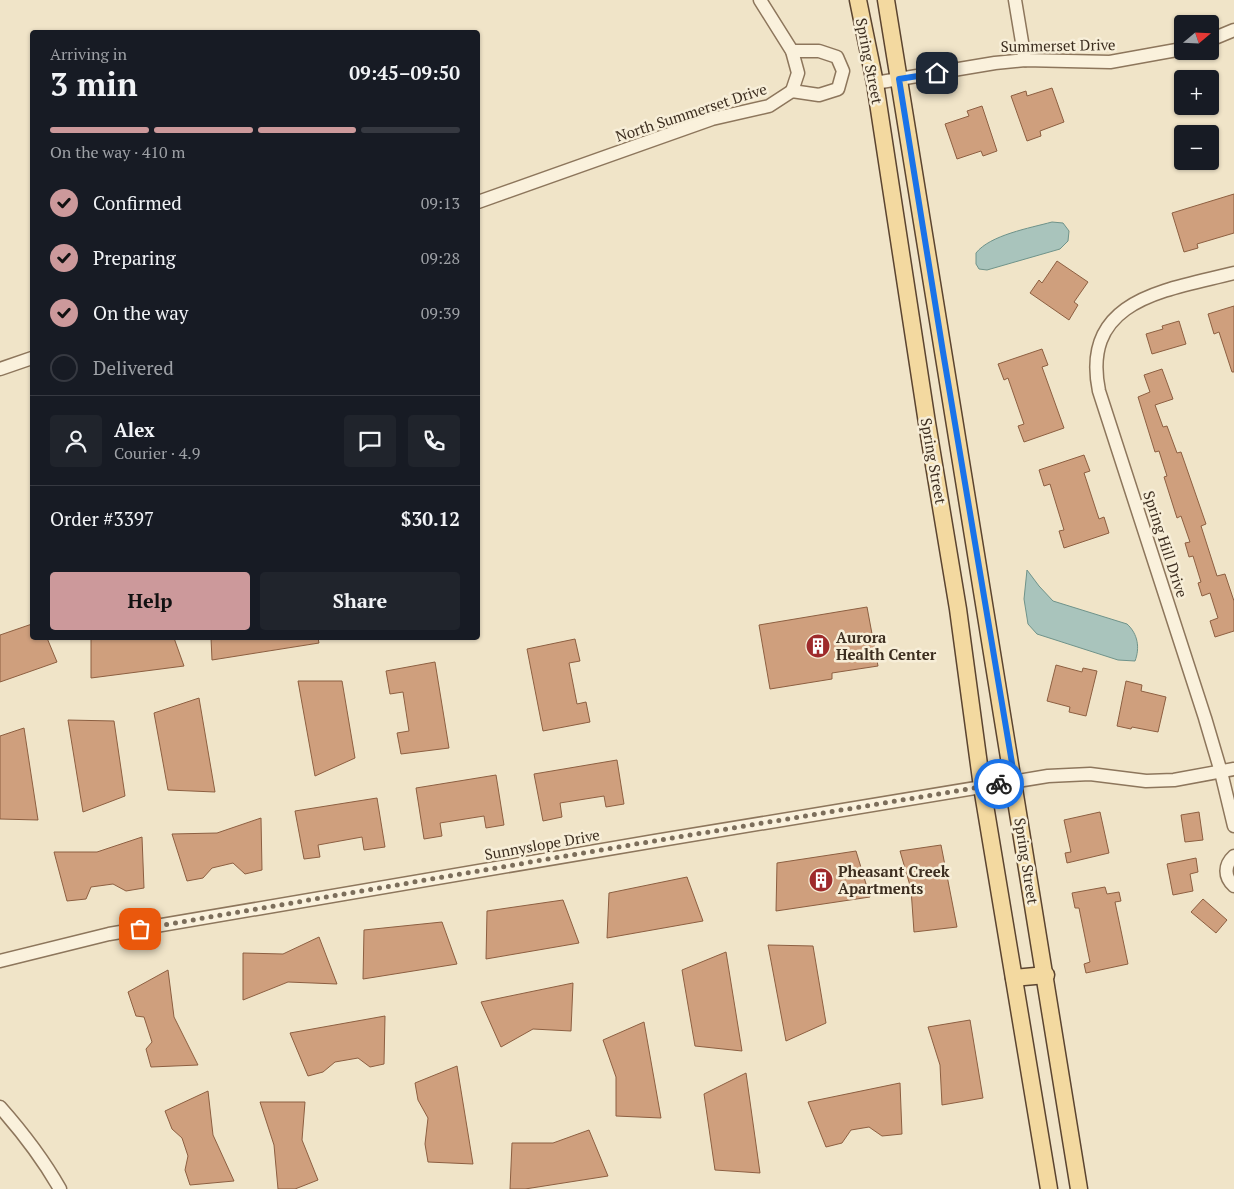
<!DOCTYPE html>
<meta charset="utf-8">
<style>
:root{--surface:#171b24;--page:#20242c;--text:#f1f3f6;--muted:#9ea1a6;--line:#363941;--accent:#cc999b}
body{margin:0;font-family:"PT Serif",serif;background:var(--page);color:var(--text);height:100vh;display:flex;flex-direction:column;font-size:19px;white-space:nowrap}
*{box-sizing:border-box;margin:0}
p{font-size:16px;color:var(--muted)}
.icon{flex:none;width:28px;height:28px;fill:none;stroke:currentColor;stroke-width:2;stroke-linecap:round;stroke-linejoin:round}
.map{position:relative;flex:1;overflow:hidden}
.side{position:absolute;left:30px;top:30px;width:450px;height:610px;display:flex;flex-direction:column;background:var(--surface);border-radius:5px;box-shadow:0 1px 4px #0004}
.side>*{flex:none}
.needle{width:32px;rotate:71deg}
.tools{position:absolute;left:1174px;top:15px;display:grid;gap:10px}
.tools a{display:grid;place-items:center;width:45px;height:45px;border-radius:5px;background:var(--surface);box-shadow:0 1px 4px #0004;font-size:25px}
.pin{position:absolute;display:grid;place-items:center;width:42px;height:42px;color:#fff;margin:-21px;border-radius:10px;box-shadow:0 2px 8px #0006}
.courier{position:absolute;display:grid;place-items:center;width:50px;height:50px;margin:-25px;border:4px solid #1a73e8;border-radius:50%;background:#fff;color:#222;box-shadow:0 1px 6px #0007}
.summary em{font-style:normal;font-weight:800}
.summary div{display:flex;flex-direction:column-reverse}
.summary{display:flex;align-items:center;justify-content:space-between;height:85px;padding:0 20px}
h1{font-size:32px;font-weight:800;line-height:38px}
.bar{display:grid;grid-template-columns:repeat(4,1fr);gap:8px 5px;align-content:center;height:60px;padding:0 20px}
.bar i{height:6px;border-radius:4px;background:var(--line)}
.bar .on{background:var(--accent)}
.bar p{grid-column:span 4}
.line{display:flex;align-items:center;gap:12px;padding:0 20px;border-top:1px solid var(--line)}
.line div{flex:1}
.round{display:grid;place-items:center;flex:none;width:52px;height:52px;border-radius:5px;background:var(--page)}
ol{padding:0 20px;list-style:none}
li{display:flex;align-items:center;gap:15px;height:55px}
li p{margin-inline-start:auto}
li .icon{padding:5px;border-radius:50%;background:var(--accent);color:#111;stroke-width:4}
li:last-child{color:var(--muted)}
li i{width:28px;height:28px;border:2px solid var(--line);border-radius:50%}
.cta{display:flex;gap:10px;margin-top:auto;padding:10px 20px}
.cta a{flex:1;height:58px;border-radius:5px;background:var(--accent);color:#111;font-size:20px;font-weight:800;line-height:58px;text-align:center}
.cta a+a{background:var(--page);color:var(--text)}
.map>svg:first-child{display:block}
.water{fill:#a9c4bc;stroke:#6f938a}
.building{fill:#cf9f7d;stroke:#8d5f41}
.lines{fill:none;stroke-linecap:round;stroke-linejoin:round}
.minor-casing{stroke:#8d765c;stroke-width:15}
.major-casing{stroke:#5b4430;stroke-width:19}
.minor{stroke:#faf1dc;stroke-width:12}
.major{stroke:#f3d9a0;stroke-width:16}
.done{stroke:#7c6e5b;stroke-width:5;stroke-dasharray:0 9}
.route{stroke:#1a73e8;stroke-width:6}
.labels{text-anchor:middle;dominant-baseline:central;stroke-width:5;stroke-linejoin:round;paint-order:stroke}
.street-label{font-size:15px;fill:#3d2e20;stroke:#f7eed8}
.poi-label{font-size:15px;font-weight:bold;fill:#3d2e20;stroke:#f7eed8;text-anchor:start}
</style>
<div class="map">
<svg width="1234" height="1189" viewBox="0 0 1234 1189">
<rect width="100%" height="100%" fill="#f0e4c8"/>
<!-- water -->
<g class="water">
<path d="M1052,222L1063,223L1069,231L1068,241L1060,249L987,270L979,269L976,264V253C990,235 1030,228 1052,222Z"/>
<path d="M1027,570L1039,586L1053,601L1127,624C1138,634 1140,648 1135,661L1118,660L1037,634L1028,624L1024,599Z"/>
</g>
<!-- building -->
<g class="building">
<polygon points="1052,88 1064,122 1040,131 1041,136 1027,141 1011,96 1026,91 1027,96"/>
<polygon points="982,106 997,151 983,156 981,151 957,159 945,124 969,116 967,111"/>
<polygon points="1234,194 1234,233 1197,244 1198,248 1184,252 1172,213"/>
<polygon points="1057,261 1088,282 1074,302 1078,305 1069,320 1030,293 1039,280 1042,283"/>
<polygon points="1234,306 1234,372 1232,372 1219,332 1214,334 1208,314"/>
<polygon points="1179,321 1186,344 1152,354 1146,334 1163,329 1162,326"/>
<polygon points="1042,349 1048,365 1042,367 1064,428 1024,442 1018,426 1024,424 1008,378 1004,380 998,364"/>
<polygon points="1162,369 1173,399 1155,405 1163,427 1167,426 1177,453 1181,452 1206,524 1201,526 1217,576 1225,574 1234,601 1234,631 1215,637 1210,621 1218,618 1210,593 1202,596 1198,583 1201,582 1193,556 1189,557 1185,543 1190,542 1181,516 1177,518 1164,477 1167,476 1159,451 1155,452 1138,397 1150,392 1144,375"/>
<polygon points="1084,455 1090,471 1084,473 1099,519 1104,517 1109,533 1064,548 1059,531 1064,530 1050,484 1044,486 1039,470"/>
<polygon points="867,607 878,666 832,673 832,679 770,689 759,625"/>
<polygon points="32,624 32,638 47,638 57,662 0,682 0,635"/>
<polygon points="91,638 174,638 184,666 91,678"/>
<polygon points="211,638 318,638 319,643 212,660"/>
<polygon points="575,639 580,661 569,663 577,704 586,702 590,722 543,731 527,649"/>
<polygon points="435,662 449,748 401,754 397,733 409,731 403,692 390,694 386,671"/>
<polygon points="1056,665 1082,672 1083,668 1097,671 1086,716 1069,712 1070,707 1047,701"/>
<polygon points="298,681 342,681 355,758 315,776"/>
<polygon points="1126,681 1142,685 1141,691 1166,697 1158,732 1132,727 1131,729 1117,726"/>
<polygon points="199,698 215,792 168,790 154,713"/>
<polygon points="68,720 114,721 125,796 83,812"/>
<polygon points="24,728 38,820 0,819 0,736"/>
<polygon points="617,760 624,804 606,807 604,796 560,803 562,817 543,821 534,774"/>
<polygon points="496,775 504,825 486,828 484,816 440,823 442,836 424,839 416,788"/>
<polygon points="377,798 385,847 364,850 362,837 318,845 320,857 304,859 295,811"/>
<polygon points="1100,812 1109,853 1067,863 1065,853 1071,852 1064,820"/>
<polygon points="1199,812 1203,840 1185,842 1181,815"/>
<polygon points="261,818 262,870 245,874 233,863 212,868 203,878 187,881 172,834 217,833"/>
<polygon points="142,837 144,888 126,891 113,884 91,887 86,899 67,901 54,852 97,852"/>
<polygon points="941,845 957,927 914,932 911,889 900,851"/>
<polygon points="856,851 870,897 776,911 777,863"/>
<polygon points="1196,858 1198,872 1190,874 1193,891 1173,895 1167,864"/>
<polygon points="687,877 703,921 607,938 609,893"/>
<polygon points="1105,887 1107,894 1119,892 1121,901 1115,902 1128,964 1086,973 1084,964 1090,962 1079,908 1075,908 1072,893"/>
<polygon points="1203,899 1227,920 1216,933 1191,912"/>
<polygon points="563,900 579,943 486,959 487,911"/>
<polygon points="442,922 457,964 363,979 364,930"/>
<polygon points="319,937 337,984 288,982 243,1000 243,953 283,954"/>
<polygon points="768,945 813,946 826,1023 786,1041"/>
<polygon points="726,952 742,1051 695,1046 682,970"/>
<polygon points="168,970 174,1017 198,1065 151,1067 146,1049 152,1042 144,1017 136,1016 128,992"/>
<polygon points="573,983 571,1031 533,1029 501,1047 481,1002"/>
<polygon points="385,1016 384,1064 370,1067 358,1058 335,1062 323,1072 308,1076 290,1033"/>
<polygon points="970,1020 983,1098 942,1105 940,1065 928,1027"/>
<polygon points="644,1022 661,1118 616,1116 616,1077 603,1040"/>
<polygon points="457,1066 473,1164 428,1162 425,1144 428,1118 418,1100 415,1083"/>
<polygon points="746,1073 760,1173 715,1170 704,1094"/>
<polygon points="900,1083 902,1134 882,1136 869,1127 851,1130 842,1143 826,1147 808,1102"/>
<polygon points="208,1091 213,1135 234,1181 190,1185 185,1170 188,1156 182,1138 172,1129 165,1111"/>
<polygon points="260,1102 305,1102 302,1140 318,1180 295,1189 278,1189 274,1145"/>
<polygon points="589,1130 608,1176 525,1189 510,1189 512,1143 553,1143"/>
</g>
<g class="lines">
<defs>
<g id="minor">
<polyline points="760,0 792,51 798,73 792,91"/>
<polyline points="1015,0 1025,60"/>
<polyline points="1210,40 1234,30"/>
<polyline points="875,83 995,63 1025,60 1110,62 1182,49"/>
<polyline points="478,202 712,119 769,106 792,91 819,95 838,89 843,71 837,57 819,51 792,51"/>
<path d="M1234,273C1168,290 1080,298 1099,391L1205,718L1221,772L1234,826"/>
<polyline points="0,369 32,358"/>
<path d="M1234,856C1224,865 1224,877 1234,886"/>
<polyline points="0,961 109,934 655,841 1048,776 1090,774 1146,781 1174,780 1234,769"/>
<path d="M0,1107C23,1133 43,1159 60,1189"/>
</g>
<g id="major">
<polyline points="858,0 875,83 927,423 958,609 982,787 1049,1189"/>
<path d="M886,0C951,396 1017,792 1079,1189"/>
<polyline points="1014,978 1046,975"/>
</g>
</defs>
<!-- minor casing -->
<use href="#minor" class="minor-casing"/>
<!-- major casing -->
<use href="#major" class="major-casing"/>
<!-- minor -->
<use href="#minor" class="minor"/>
<!-- major -->
<use href="#major" class="major"/>
</g>
<g class="lines">
<!-- done -->
<polyline class="done" points="140,929 636,844 999,784"/>
<!-- route -->
<polyline class="route" points="937,73 899,79 943,352 1015,781 999,784"/>
</g>
<!-- icons -->
<defs>
<symbol id="building-disc" viewBox="-11 -11 22 22"><circle r="9.5" fill="#9e2a2b" stroke="#f7eed8"/><path d="M-4-6H4V6H1V3H-1V6H-4ZM-2.5-4.3h1.7v1.8h-1.7ZM.8-4.3h1.7v1.8H.8ZM-2.5-1h1.7V.8h-1.7ZM.8-1h1.7V.8H.8Z" fill="#fff"/></symbol>
</defs>
<g fill-rule="evenodd">
<use href="#building-disc" x="804" y="632" width="28" height="28"/>
<use href="#building-disc" x="807" y="866" width="28" height="28"/>
</g>
<g class="labels">
<!-- street labels -->
<g class="street-label">
<text transform="translate(1058 45) rotate(-1)">Summerset Drive</text>
<text transform="translate(870 61) rotate(79)">Spring Street</text>
<text transform="translate(691 112) rotate(-18)">North Summerset Drive</text>
<text transform="translate(934 461) rotate(80)">Spring Street</text>
<text transform="translate(1166 544) rotate(72)">Spring Hill Drive</text>
<text transform="translate(542 844) rotate(-10)">Sunnyslope Drive</text>
<text transform="translate(1027 861) rotate(81)">Spring Street</text>
</g>
<!-- poi labels -->
<g class="poi-label">
<text x="836" y="637">Aurora<tspan x="836" dy="17">Health Center</tspan></text>
<text x="838" y="871">Pheasant Creek<tspan x="838" dy="17">Apartments</tspan></text>
</g>
</g>
</svg>
<div class="tools">
<a><svg class="needle" viewBox="-14 -14 28 28"><path d="M0-13l5 13h-10z" fill="#e53935"/><path d="M0 13l5-13h-10z" fill="#9ea1a6"/></svg></a>
<a>+</a>
<a>−</a>
</div>
<div class="pin" style="left:140px;top:929px;background:#ea580c"><svg class="icon" aria-label="bag" viewBox="0 0 24 24"><path d="M5 8h14l-1 12H6zM9 8a3 3 0 0 1 6 0"/></svg></div>
<div class="pin" style="left:937px;top:73px;background:#1f2937"><svg class="icon" aria-label="home" viewBox="0 0 24 24"><path d="M3 11l9-7 9 7M6 9v11h12V9"/></svg></div>
<div class="courier" style="left:999px;top:784px"><svg class="icon" aria-label="bike" viewBox="0 0 24 24"><circle cx="6" cy="16" r="4"/><circle cx="18" cy="16" r="4"/><path d="M6 16l4-8h5l3 8M10 8l3 8H6M13 5h3"/></svg></div>
<section class="side">
<div class="summary"><div><h1>3 min</h1><p>Arriving in</p></div><em>09:45–09:50</em></div>
<div class="bar"><i class="on"></i><i class="on"></i><i class="on"></i><i></i><p>On the way · 410 m</p></div>
<ol>
<li><svg class="icon" aria-label="check" viewBox="0 0 24 24"><path d="M5 12l5 5 9-10"/></svg>Confirmed<p>09:13</p></li>
<li><svg class="icon" aria-label="check" viewBox="0 0 24 24"><path d="M5 12l5 5 9-10"/></svg>Preparing<p>09:28</p></li>
<li><svg class="icon" aria-label="check" viewBox="0 0 24 24"><path d="M5 12l5 5 9-10"/></svg>On the way<p>09:39</p></li>
<li><i></i>Delivered</li>
</ol>
<div class="line" style="height:90px"><a class="round"><svg class="icon" aria-label="person" viewBox="0 0 24 24"><circle cx="12" cy="8" r="4"/><path d="M4 21q1-7 8-7t8 7"/></svg></a><div><b>Alex</b><p>Courier · 4.9</p></div><a class="round"><svg class="icon" aria-label="chat" viewBox="0 0 24 24"><path d="M4 5h16v11H9l-5 4z"/></svg></a><a class="round"><svg class="icon" aria-label="phone" viewBox="0 0 24 24"><path d="M5 4h4l2 5-3 2q2 4 5 5l2-3 5 2v4C11 20 4 13 5 4z"/></svg></a></div>
<div class="line" style="height:65px"><div>Order #3397</div><b>$30.12</b></div>
<div class="cta"><a>Help</a><a>Share</a></div>
</section>
</div>
